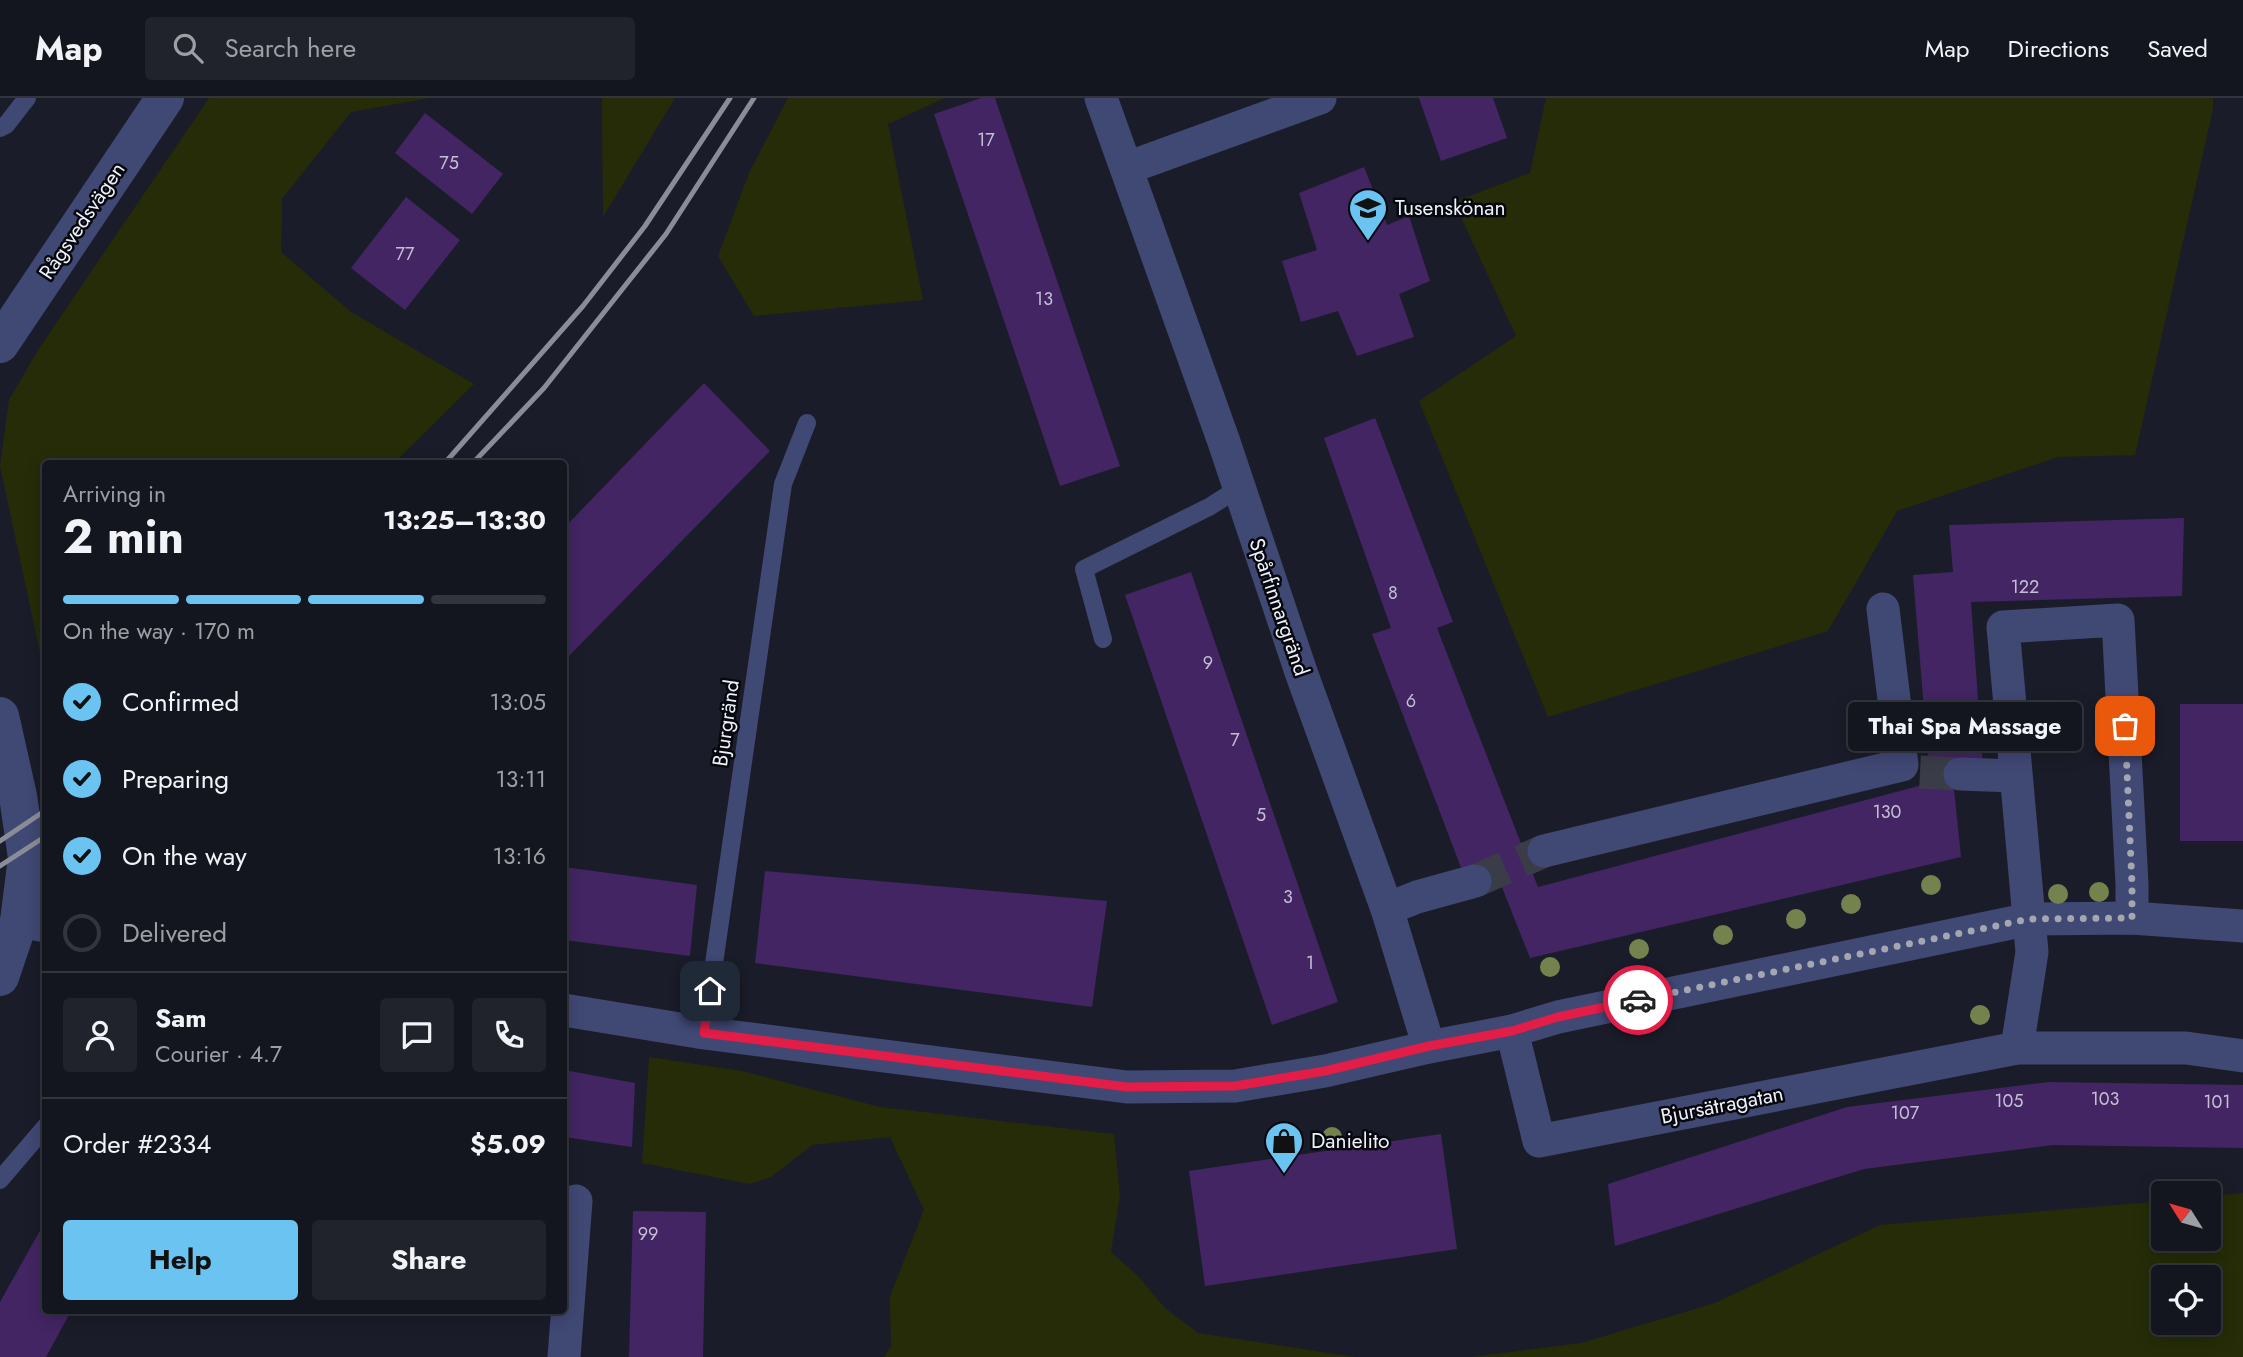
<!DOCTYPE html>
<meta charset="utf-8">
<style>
:root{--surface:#14161f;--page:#21232c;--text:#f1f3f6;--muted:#9d9fa4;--line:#33353d;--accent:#6ac3f1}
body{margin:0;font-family:Jost,sans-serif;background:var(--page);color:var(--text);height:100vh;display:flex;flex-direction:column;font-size:26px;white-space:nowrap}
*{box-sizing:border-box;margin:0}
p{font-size:23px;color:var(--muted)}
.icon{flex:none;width:38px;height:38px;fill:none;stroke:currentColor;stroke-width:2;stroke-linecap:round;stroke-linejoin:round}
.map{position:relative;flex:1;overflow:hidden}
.sheet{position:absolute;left:42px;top:362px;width:525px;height:854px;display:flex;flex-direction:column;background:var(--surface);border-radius:7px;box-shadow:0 4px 18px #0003,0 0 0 2px var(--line)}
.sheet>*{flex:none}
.needle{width:46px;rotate:307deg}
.buttons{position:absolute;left:2151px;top:1083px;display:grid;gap:14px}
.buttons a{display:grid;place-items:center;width:70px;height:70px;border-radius:7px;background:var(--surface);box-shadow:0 4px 18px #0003,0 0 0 2px var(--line);font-size:35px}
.pin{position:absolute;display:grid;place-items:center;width:60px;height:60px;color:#fff;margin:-30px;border-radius:14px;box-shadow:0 4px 10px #0006}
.courier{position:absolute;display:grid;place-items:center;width:70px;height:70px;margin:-35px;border:5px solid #e11d48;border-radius:50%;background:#fff;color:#222;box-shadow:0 2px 9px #0007}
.bubble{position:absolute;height:49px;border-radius:7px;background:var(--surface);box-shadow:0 4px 18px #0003,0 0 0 2px var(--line);font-size:23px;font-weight:700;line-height:49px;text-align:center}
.headline em{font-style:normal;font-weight:700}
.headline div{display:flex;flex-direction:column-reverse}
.headline{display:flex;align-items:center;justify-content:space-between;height:119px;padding:0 21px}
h1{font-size:46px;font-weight:700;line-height:52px}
.bar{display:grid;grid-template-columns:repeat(4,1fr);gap:10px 7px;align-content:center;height:84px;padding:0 21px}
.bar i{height:9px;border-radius:5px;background:var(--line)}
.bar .current{background:var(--accent)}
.bar p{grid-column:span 4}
.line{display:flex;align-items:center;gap:18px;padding:0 21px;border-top:2px solid var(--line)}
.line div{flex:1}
.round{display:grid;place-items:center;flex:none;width:74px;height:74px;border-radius:7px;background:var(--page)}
ol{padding:0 21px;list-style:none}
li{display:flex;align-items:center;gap:21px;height:77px}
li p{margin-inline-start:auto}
li .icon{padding:7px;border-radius:50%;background:var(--accent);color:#111;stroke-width:4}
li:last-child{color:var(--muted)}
li i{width:38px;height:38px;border:4px solid var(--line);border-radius:50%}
.button{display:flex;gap:14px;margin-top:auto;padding:14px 21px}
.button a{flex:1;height:80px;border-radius:7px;background:var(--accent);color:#111;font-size:28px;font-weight:700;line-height:80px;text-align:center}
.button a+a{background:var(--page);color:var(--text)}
header{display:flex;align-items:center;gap:42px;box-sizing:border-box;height:98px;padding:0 35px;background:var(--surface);border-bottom:2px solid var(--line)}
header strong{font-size:33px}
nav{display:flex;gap:38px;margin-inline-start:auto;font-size:24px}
.search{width:490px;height:63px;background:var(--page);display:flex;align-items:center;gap:18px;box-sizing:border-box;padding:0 24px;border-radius:7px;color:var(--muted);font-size:26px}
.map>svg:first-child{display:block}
.green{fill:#252c07;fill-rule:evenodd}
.building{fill:#422562}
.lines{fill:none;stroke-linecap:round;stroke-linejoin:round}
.minor-tunnel{stroke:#3a3d48;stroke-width:33;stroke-dasharray:33 17;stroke-linecap:butt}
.service{stroke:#404874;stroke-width:18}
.minor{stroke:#404874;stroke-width:33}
.tertiary{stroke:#404874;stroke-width:38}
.rail{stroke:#8a8d97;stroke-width:5}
.tree{fill:#74824d}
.done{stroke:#a4a7b1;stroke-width:7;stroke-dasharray:0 12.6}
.route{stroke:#e11d48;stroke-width:9}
.labels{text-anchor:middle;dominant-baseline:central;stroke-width:5;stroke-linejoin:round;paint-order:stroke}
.number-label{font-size:18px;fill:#c3bed4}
.poi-label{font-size:21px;fill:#eef1fa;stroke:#06080d;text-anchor:start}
.street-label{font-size:21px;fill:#eef1fa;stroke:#06080d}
</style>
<header>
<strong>Map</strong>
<div class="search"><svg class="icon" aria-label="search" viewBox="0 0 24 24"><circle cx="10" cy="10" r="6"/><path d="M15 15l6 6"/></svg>Search here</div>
<nav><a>Map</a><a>Directions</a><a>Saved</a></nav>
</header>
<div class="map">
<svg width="2243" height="1259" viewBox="0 0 2243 1259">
<rect width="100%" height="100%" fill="#1a1d29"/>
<!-- green -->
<g class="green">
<polygon points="209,0 430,0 351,14 282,101 281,154 351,214 474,286 393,366 46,366 45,578 0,368 9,302 38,252"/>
<polygon points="602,0 675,0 603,119"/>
<polygon points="788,0 945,0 888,26 923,202 754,218 718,158 749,75"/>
<polygon points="1546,0 2213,0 2213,11 2135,357 2058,359 1897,413 1828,533 1548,619 1419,303 1516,238 1454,104 1530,75"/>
<polygon points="649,959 742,973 880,1009 1114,1036 1120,1098 1111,1154 1139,1179 1164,1209 1198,1235 1355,1259 884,1259 891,1248 890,1198 924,1112 890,1039 812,1047 771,1079 750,1086 642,1065"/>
<path d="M2243,1095V1259H1470L1581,1245L1715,1205L1880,1127L2163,1103V1141H2208L2209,1098ZM2163,1180H2208V1225H2163Z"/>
</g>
<!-- building -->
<g class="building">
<polygon points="981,0 995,0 1120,368 1060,388 934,16"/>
<polygon points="1419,0 1493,0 1507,40 1441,63"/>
<polygon points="425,15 503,76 472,116 395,55"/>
<polygon points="1364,69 1387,127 1409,118 1430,183 1399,196 1414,239 1357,258 1338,213 1301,224 1282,163 1317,152 1299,95"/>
<polygon points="406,99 460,142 405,212 351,170"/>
<polygon points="704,285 770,353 564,563 564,430"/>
<polygon points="1375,320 1453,524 1437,530 1538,789 1930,685 1913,477 1953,474 1949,427 2184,420 2182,498 1971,504 1983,671 1952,671 1961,759 1530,860 1494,769 1465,780 1372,536 1391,530 1324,340"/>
<polygon points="1191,474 1338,904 1272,927 1125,497"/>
<rect x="2180" y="606" width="63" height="137"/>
<polygon points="564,769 697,787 690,858 564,842"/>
<polygon points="765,773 1107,803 1092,909 755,865"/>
<polygon points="564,972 635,985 632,1049 564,1039"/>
<polygon points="2049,984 2243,987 2243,1050 2053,1047 1864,1071 1615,1148 1608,1086 1847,1009"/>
<polygon points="1441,1036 1457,1151 1205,1188 1189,1073"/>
<polygon points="633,1113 706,1114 703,1259 629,1259"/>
<polygon points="46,1122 46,1213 71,1213 46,1259 0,1259 0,1204"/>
</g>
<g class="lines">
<!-- minor-tunnel -->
<g class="minor-tunnel">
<polyline points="1920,674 1960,676"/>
<polyline points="1475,783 1544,753"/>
</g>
<!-- service -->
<g class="service">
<polyline points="0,30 6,27 27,0"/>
<polyline points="1103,541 1084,471 1209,409 1239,390"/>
<polyline points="704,935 783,386 807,325"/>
<polyline points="0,1082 46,1028"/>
</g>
<!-- minor -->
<g class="minor">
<polyline points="1101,0 1224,344 1301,574 1387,811 1429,949"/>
<polyline points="1127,70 1320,0"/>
<polyline points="1960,676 2015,678"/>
<polyline points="1544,753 1902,667 1883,511"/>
<polyline points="1387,811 1417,799 1475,783"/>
<polyline points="19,823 46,828"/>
<polyline points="564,912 704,935 1127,989 1235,988 1325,973 1429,949 1512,933 1558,919 2030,821 2132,820 2243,828"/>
<polyline points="1512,933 1539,1043 2017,950 2186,950 2243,958"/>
<polyline points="2017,950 2032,854 2003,529 2118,522 2132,786 2132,820"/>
<polyline points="564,1259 576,1103"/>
</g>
<!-- tertiary -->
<g class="tertiary">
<polyline points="0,246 165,0"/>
<polyline points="0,618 18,698 27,760 19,823 0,879"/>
</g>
<!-- rail -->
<g class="rail">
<polyline points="444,366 583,208 645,128 730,0"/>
<polyline points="472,366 544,290 666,136 754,0"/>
<polyline points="0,743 46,712"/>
<polyline points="0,768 46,738"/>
</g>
</g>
<!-- trees -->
<g class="tree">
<circle cx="1931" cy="787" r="10"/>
<circle cx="2099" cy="794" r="10"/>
<circle cx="2058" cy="796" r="10"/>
<circle cx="1851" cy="806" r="10"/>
<circle cx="1796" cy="821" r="10"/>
<circle cx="1723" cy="837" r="10"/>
<circle cx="1639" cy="851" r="10"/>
<circle cx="1550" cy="869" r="10"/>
<circle cx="1980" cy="917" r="10"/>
<circle cx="1332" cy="1039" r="10"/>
</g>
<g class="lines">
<!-- done -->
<polyline class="done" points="1638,902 2029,821 2132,820 2132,786 2125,628"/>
<!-- route -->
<polyline class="route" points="710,893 704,935 1127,989 1235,988 1325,973 1429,948 1512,933 1558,919 1638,902"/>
</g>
<!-- icons -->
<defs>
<symbol id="school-pin" viewBox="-11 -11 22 30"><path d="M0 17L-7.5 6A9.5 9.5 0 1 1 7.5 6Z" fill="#6ac3f1" stroke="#06080d"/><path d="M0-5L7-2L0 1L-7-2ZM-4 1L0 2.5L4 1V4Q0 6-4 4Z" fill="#111"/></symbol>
<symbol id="shop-pin" viewBox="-11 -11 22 30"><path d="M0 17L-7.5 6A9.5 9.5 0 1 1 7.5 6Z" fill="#6ac3f1" stroke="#06080d"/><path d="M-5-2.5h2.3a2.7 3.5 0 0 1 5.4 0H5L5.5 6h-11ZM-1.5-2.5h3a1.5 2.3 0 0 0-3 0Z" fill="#111"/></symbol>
</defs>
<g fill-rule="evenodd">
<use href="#school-pin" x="1346" y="88" width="44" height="60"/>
<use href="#shop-pin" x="1262" y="1021" width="44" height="60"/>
</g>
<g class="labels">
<!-- number labels -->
<g class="number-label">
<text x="986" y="42">17</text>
<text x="449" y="65">75</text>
<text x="405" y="156">77</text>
<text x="1044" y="201">13</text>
<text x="2025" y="489">122</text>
<text x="1393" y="495">8</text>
<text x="1208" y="565">9</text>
<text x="1411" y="603">6</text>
<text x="1235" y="642">7</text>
<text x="1887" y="714">130</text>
<text x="1261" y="717">5</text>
<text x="1288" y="799">3</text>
<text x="1310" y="865">1</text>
<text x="2105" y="1001">103</text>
<text x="2009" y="1003">105</text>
<text x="2217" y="1004">101</text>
<text x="1905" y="1015">107</text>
<text x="648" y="1136">99</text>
</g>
<!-- poi labels -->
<g class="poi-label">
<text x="1395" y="110">Tusenskönan</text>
<text x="1311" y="1043">Danielito</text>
</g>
<!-- street labels -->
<g class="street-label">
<text transform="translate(82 123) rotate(-56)">Rågsvedsvägen</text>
<text transform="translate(1279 509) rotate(71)">Spårfinnargränd</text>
<text transform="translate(726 625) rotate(-82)">Bjurgränd</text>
<text transform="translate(1722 1007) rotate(-11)">Bjursätragatan</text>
</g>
</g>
</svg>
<div class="buttons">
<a><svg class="needle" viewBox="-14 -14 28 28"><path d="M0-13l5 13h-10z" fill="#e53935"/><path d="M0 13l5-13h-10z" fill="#9d9fa4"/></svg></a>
<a><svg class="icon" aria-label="locate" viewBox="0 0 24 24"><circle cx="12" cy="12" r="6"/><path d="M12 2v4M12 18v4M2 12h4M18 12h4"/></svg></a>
</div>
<div class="pin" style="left:2125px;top:628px;background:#ea580c"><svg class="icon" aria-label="bag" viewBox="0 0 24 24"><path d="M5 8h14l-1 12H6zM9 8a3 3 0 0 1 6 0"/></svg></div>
<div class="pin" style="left:710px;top:893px;background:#1f2937"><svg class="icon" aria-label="home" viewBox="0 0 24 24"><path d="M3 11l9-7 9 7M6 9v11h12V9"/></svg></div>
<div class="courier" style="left:1638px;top:902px"><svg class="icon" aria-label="car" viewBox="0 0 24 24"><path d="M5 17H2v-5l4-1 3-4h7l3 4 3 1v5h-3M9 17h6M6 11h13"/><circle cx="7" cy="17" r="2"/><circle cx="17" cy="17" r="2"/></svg></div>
<div class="bubble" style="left:1848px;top:604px;width:234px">Thai Spa Massage</div>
<section class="sheet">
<div class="headline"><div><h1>2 min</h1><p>Arriving in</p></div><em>13:25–13:30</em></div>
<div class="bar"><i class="current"></i><i class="current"></i><i class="current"></i><i></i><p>On the way · 170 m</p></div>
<ol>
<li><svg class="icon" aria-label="check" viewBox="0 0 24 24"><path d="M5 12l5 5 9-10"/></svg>Confirmed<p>13:05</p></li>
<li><svg class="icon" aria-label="check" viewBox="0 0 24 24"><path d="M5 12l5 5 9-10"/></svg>Preparing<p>13:11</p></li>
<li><svg class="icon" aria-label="check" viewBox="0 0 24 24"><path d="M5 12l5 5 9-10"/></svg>On the way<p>13:16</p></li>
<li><i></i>Delivered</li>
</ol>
<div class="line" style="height:126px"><a class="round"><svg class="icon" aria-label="person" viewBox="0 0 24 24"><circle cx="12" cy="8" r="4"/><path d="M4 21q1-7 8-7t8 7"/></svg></a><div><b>Sam</b><p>Courier · 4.7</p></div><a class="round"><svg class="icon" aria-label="chat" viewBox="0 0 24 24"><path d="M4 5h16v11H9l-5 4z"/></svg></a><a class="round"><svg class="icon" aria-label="phone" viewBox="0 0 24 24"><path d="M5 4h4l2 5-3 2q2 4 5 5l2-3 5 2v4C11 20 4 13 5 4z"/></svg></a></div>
<div class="line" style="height:91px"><div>Order #2334</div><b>$5.09</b></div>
<div class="button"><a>Help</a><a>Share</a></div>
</section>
</div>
